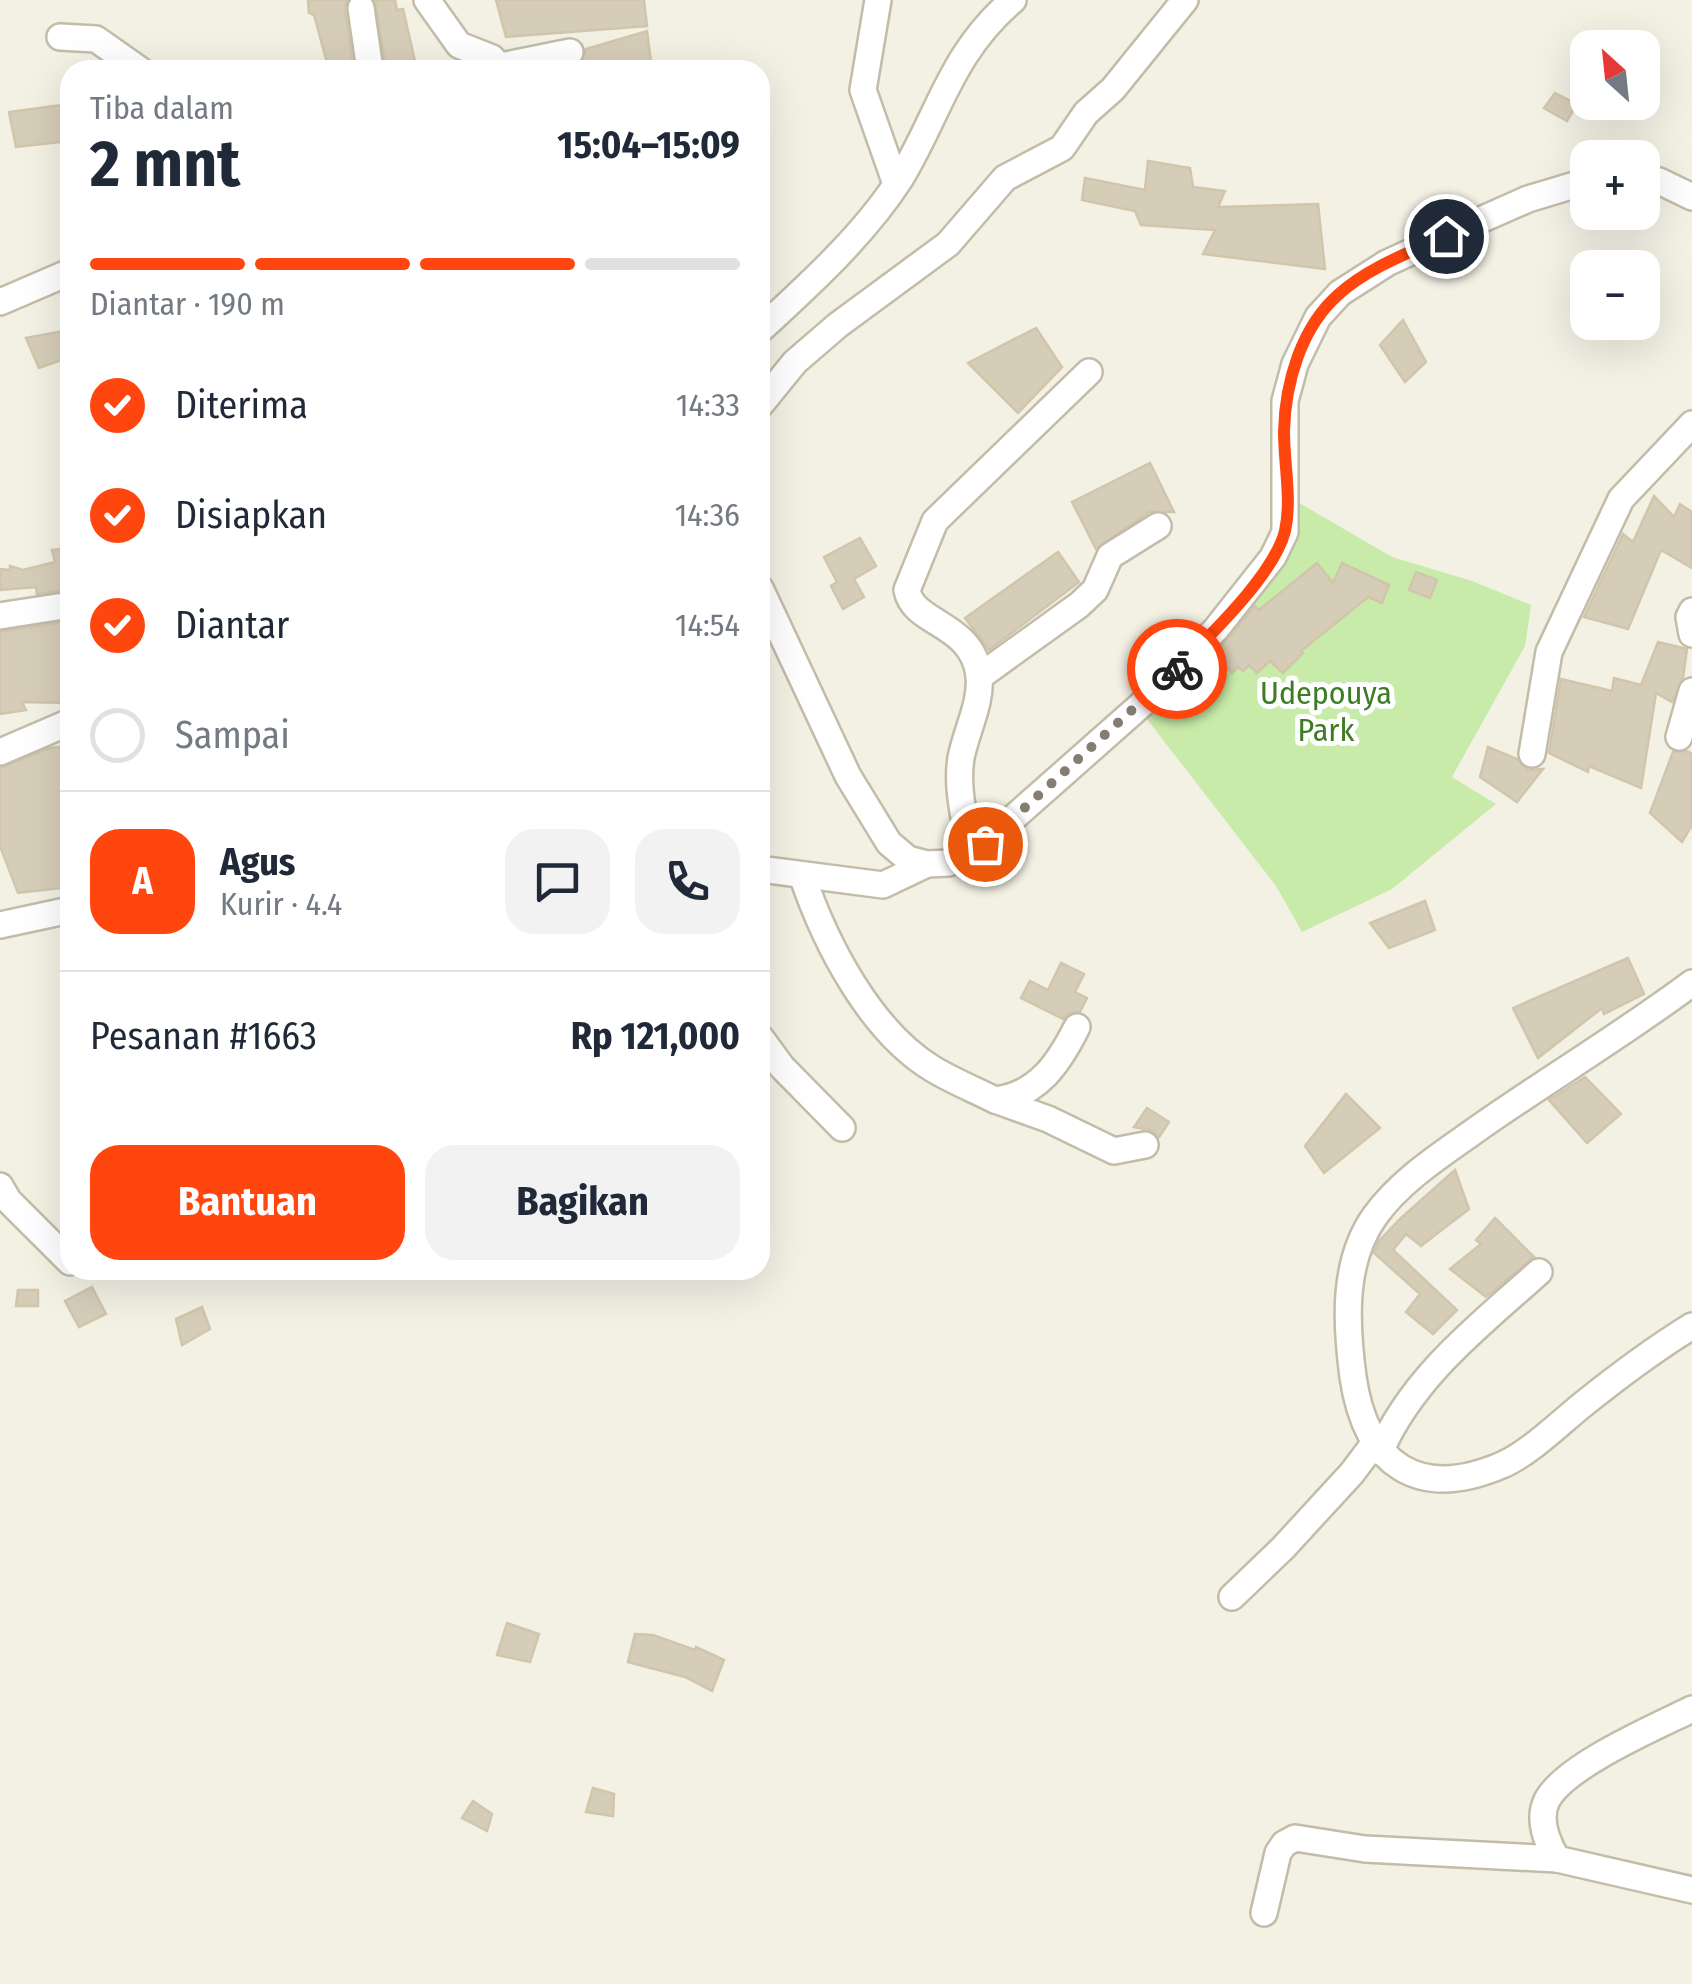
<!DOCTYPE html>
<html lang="id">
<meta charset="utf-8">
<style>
:root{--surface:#fff;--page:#f2f2f3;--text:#1f2937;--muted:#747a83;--line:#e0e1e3;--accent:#ff460f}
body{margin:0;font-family:"Fira Sans Condensed",sans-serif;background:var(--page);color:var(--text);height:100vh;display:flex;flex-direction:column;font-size:38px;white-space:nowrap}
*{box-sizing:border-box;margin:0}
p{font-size:32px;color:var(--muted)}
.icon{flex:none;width:55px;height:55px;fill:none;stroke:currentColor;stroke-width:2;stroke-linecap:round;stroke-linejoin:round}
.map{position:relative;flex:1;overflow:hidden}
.side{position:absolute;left:60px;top:60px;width:710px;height:1220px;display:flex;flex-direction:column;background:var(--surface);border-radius:30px;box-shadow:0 10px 40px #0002}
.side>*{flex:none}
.needle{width:65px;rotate:333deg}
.fabs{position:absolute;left:1570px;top:30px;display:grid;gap:20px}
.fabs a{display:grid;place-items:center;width:90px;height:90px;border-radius:20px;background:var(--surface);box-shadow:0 10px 40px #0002;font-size:50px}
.pin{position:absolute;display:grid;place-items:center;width:85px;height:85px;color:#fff;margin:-42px;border:5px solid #fff;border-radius:50%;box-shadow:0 2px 10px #0007}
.courier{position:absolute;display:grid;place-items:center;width:100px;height:100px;margin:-50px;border:8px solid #ff460f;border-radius:50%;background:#fff;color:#222;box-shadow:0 2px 12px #0007}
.headline em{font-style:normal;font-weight:700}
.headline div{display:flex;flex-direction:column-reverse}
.headline{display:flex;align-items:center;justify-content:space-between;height:170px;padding:0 30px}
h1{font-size:65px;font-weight:700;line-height:75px}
.bar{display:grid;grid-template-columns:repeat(4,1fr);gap:15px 10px;align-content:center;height:120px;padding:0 30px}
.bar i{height:12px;border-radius:8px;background:var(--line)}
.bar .active{background:var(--accent)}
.bar p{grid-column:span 4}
.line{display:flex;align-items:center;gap:25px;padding:0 30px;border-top:2px solid var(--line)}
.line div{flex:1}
.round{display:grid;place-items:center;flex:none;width:105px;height:105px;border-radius:30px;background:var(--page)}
ol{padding:0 30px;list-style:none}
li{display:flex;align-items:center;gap:30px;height:110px}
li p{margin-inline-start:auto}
li .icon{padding:10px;border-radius:50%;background:var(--accent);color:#fff;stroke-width:4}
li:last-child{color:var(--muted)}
li i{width:55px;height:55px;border:5px solid var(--line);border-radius:50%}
.button{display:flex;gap:20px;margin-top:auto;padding:20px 30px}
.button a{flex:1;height:115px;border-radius:30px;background:var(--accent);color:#fff;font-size:40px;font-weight:700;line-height:115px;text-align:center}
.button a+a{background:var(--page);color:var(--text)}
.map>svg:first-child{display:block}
.green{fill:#c8eba9}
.building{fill:#d6cdb9;stroke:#d1c5ab;stroke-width:2.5}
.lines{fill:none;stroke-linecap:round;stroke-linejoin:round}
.minor-casing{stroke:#c2bca9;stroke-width:30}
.minor{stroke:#fff;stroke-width:25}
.done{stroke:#837e71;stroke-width:10;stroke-dasharray:0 18}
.route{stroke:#ff460f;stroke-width:12}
.labels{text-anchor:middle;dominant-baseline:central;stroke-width:10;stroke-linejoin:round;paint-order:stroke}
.park-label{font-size:32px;fill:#3d7c23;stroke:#fff}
</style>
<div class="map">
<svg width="1692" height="1984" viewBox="0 0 1692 1984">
<rect width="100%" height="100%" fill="#f3f0e4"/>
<!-- green -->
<polygon class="green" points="1294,500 1392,557 1472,581 1531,605 1525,646 1452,777 1496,804 1392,889 1302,932 1276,886 1143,714 1248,586"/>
<!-- building -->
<g class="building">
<polygon points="308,0 347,0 345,10 354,70 329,70 314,15 309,13"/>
<polygon points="375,0 395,0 397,10 403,9 417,70 386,70"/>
<polygon points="496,0 644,0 647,26 506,37"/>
<polygon points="647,31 652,70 563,70 581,63 586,49"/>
<polygon points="1555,93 1577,104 1567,121 1544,108"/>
<polygon points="70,104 70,141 16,147 9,112"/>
<polygon points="1148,161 1190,168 1193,187 1225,191 1218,207 1318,204 1325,269 1203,254 1215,230 1141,225 1135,211 1082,200 1085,178 1145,190"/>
<polygon points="1403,320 1426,362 1405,382 1380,345"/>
<polygon points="1036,328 1062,367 1018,413 968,363"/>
<polygon points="64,331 70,357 39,368 26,338"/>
<polygon points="1150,463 1174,512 1149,512 1096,549 1072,502"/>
<polygon points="1654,496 1674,517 1680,504 1692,512 1692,568 1661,550 1628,629 1584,617 1623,534 1633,542"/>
<polygon points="860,538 876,566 854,579 864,597 843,609 831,586 837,582 824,557"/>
<polygon points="70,548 70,589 37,594 36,587 0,590 0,569 10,570 10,566 23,570 55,562 52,550"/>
<polygon points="1058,552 1079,582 989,650 965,618"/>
<polygon points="1317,563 1333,583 1342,563 1389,585 1382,603 1368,597 1301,651 1303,653 1283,673 1270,661 1257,673 1249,665 1243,671 1238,667 1232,673 1214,655 1255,606 1259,610"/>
<polygon points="1416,572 1437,580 1430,598 1409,590"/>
<polygon points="70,621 70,703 22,702 26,710 0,714 0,632"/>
<polygon points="1658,642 1687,649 1683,678 1672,702 1656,693 1641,788 1589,766 1588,772 1549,753 1561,679 1612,691 1614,678 1641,685"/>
<polygon points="70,746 70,887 18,893 0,846 0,768 50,748"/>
<polygon points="1488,747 1517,759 1528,770 1543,769 1517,802 1480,777"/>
<polygon points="1687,751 1692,754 1692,825 1682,842 1650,813 1673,752"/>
<polygon points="1425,901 1435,930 1389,948 1370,923"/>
<polygon points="1628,958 1644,994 1604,1014 1602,1008 1538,1058 1513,1008"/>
<polygon points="1061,963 1084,974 1075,992 1087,998 1080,1012 1069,1013 1063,1019 1021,998 1030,981 1048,990"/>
<polygon points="1585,1077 1621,1114 1587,1143 1549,1100"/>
<polygon points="1346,1094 1380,1128 1324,1173 1305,1146"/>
<polygon points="1147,1108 1169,1122 1159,1137 1151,1130 1134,1127"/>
<polygon points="1455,1170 1469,1209 1421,1246 1406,1234 1393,1250 1457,1310 1433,1334 1406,1312 1420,1294 1374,1253 1379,1241 1400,1219"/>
<polygon points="1495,1218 1534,1257 1486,1297 1450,1269 1481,1244 1476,1240"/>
<polygon points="92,1287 106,1314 79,1327 65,1301"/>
<polygon points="18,1290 38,1290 38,1306 16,1306"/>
<polygon points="202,1307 210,1329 182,1345 176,1319"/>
<polygon points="507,1623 539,1634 530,1662 497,1655"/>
<polygon points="635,1634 653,1635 695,1650 696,1647 724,1660 712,1691 685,1677 628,1662"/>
<polygon points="593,1788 614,1794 613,1816 586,1812"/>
<polygon points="473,1801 492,1814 487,1831 462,1818"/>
</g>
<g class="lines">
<defs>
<g id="minor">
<polyline points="427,0 459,45 492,58 502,70"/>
<polyline points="878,0 863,90 896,184"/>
<polyline points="361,8 370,70"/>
<polyline points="60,37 96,39 140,70"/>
<polyline points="501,66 570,52"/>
<polyline points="1642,179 1659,181 1692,197"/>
<polyline points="0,302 70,272"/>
<path d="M760,330C809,285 864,235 900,179C940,113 950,54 1013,0"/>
<polyline points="760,405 795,362 838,325 948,244 1005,178 1062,148 1086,113 1113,89 1185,0"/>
<polyline points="760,588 848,776 889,843 908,859 927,864 949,863 985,843 1159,689 1216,629 1273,557 1285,532 1285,401 1295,364 1318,317 1340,293 1387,263 1476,222 1528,199 1588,181"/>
<polyline points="1692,611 1689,617 1692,634"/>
<polyline points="0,616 70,605"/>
<polyline points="979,677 1079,605 1095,590 1110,556 1158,526"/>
<polyline points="1679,737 1692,691"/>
<polyline points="0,752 70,722"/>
<polyline points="1532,754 1549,652 1621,499 1692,424"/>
<path d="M970,850C965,820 956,788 961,758C966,731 982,703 979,675C972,622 913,625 907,590L935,521L1089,372"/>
<polyline points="760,869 883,885 927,864"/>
<path d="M802,875C825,943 870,1031 933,1069C953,1081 975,1090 995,1100C1038,1095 1059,1063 1077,1027"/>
<polyline points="0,925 70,910"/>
<path d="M1692,983C1621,1036 1545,1081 1473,1132C1439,1156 1399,1182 1375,1216C1342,1262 1346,1324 1353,1377C1366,1465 1418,1501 1502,1465C1528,1454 1559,1424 1581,1406C1617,1377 1653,1350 1692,1326"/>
<polyline points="760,1037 782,1067 842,1128"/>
<polyline points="995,1100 1048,1119 1114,1151 1145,1145"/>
<polyline points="0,1186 8,1200 70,1262"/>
<path d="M1380,1452C1413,1376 1479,1326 1539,1272"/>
<polyline points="1232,1597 1283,1548 1352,1473 1376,1441"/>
<path d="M1692,1709C1656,1727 1566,1765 1547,1800C1537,1820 1547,1842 1557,1859L1692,1890"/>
<polyline points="1264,1913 1278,1853 1284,1844 1295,1838 1365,1849 1557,1859"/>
</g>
</defs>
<!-- minor casing -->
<use href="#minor" class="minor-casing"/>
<!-- minor -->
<use href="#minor" class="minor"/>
</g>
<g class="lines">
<!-- done -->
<polyline class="done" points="985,844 1177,669"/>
<!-- route -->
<path class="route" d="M1177,669C1209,636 1274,575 1285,531C1292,500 1284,464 1284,432C1285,383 1301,327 1339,294C1369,267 1411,252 1446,236"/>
</g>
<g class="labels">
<!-- park labels -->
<g class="park-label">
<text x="1326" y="693">Udepouya<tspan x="1326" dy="37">Park</tspan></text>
</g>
</g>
</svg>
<div class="fabs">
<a><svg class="needle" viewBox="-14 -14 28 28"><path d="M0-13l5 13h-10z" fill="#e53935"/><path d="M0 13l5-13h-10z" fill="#747a83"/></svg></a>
<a>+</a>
<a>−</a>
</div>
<div class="pin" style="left:985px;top:844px;background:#ea580c"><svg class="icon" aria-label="bag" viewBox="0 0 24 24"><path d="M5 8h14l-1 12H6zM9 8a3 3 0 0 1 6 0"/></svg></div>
<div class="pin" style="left:1446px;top:236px;background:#1f2937"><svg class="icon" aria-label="home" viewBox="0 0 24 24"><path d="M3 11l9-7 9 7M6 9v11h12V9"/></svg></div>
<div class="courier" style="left:1177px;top:669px"><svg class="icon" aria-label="bike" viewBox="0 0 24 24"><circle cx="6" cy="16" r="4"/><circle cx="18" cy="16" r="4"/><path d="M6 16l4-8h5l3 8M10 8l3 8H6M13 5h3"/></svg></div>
<section class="side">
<div class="headline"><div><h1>2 mnt</h1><p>Tiba dalam</p></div><em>15:04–15:09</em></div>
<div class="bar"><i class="active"></i><i class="active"></i><i class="active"></i><i></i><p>Diantar · 190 m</p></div>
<ol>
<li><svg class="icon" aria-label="check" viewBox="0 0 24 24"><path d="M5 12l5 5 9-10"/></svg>Diterima<p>14:33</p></li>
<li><svg class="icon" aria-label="check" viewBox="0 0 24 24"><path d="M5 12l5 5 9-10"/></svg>Disiapkan<p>14:36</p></li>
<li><svg class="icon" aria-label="check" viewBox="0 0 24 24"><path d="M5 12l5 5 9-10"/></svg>Diantar<p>14:54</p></li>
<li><i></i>Sampai</li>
</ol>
<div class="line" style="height:180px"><b class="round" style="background:var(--accent);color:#fff">A</b><div><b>Agus</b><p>Kurir · 4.4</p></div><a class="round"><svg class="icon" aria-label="chat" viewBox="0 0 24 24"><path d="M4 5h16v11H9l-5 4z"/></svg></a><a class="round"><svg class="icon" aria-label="phone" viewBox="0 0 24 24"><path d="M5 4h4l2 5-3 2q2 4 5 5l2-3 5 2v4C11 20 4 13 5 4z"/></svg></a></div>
<div class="line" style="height:130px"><div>Pesanan #1663</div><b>Rp 121,000</b></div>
<div class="button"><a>Bantuan</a><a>Bagikan</a></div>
</section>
</div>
